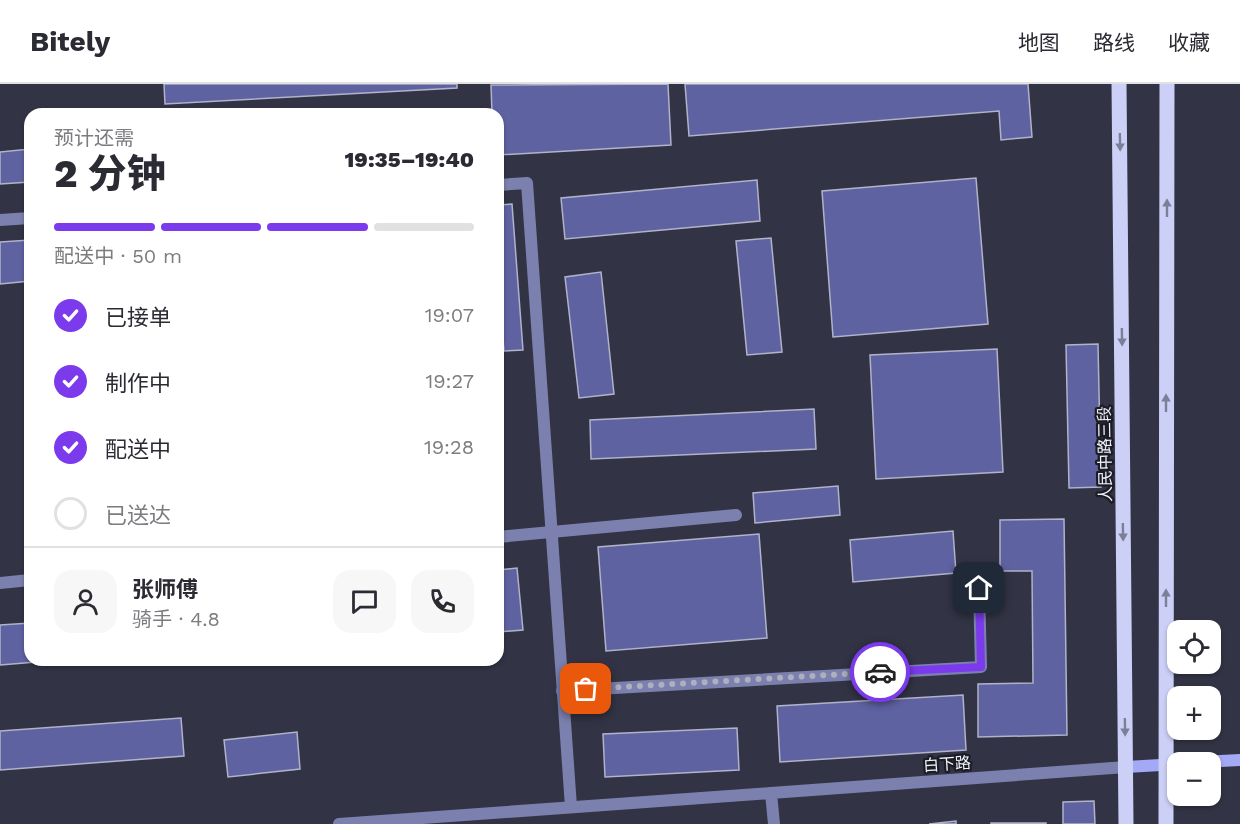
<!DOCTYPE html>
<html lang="zh">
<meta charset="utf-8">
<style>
:root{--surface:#fff;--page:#f7f7f7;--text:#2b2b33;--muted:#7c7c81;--line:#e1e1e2;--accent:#7c3aed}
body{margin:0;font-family:"Work Sans","Noto Sans SC",sans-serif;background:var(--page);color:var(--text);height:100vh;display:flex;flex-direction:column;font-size:22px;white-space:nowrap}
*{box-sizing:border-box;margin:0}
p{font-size:20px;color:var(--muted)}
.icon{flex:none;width:33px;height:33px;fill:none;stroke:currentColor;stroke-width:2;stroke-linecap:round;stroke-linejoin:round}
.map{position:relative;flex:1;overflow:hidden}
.panel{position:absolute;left:24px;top:24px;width:480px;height:558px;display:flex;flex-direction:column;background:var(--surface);border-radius:18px;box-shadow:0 2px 4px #0004}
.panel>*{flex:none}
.tools{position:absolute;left:1167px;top:536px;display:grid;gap:12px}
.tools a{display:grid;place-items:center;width:54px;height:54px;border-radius:12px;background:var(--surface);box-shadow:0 2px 4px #0004;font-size:30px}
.pin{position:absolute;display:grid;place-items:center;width:51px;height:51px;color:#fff;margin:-26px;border-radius:12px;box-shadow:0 3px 9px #0006}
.courier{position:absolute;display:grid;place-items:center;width:60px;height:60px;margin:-30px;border:4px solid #7c3aed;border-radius:50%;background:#fff;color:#222;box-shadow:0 2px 8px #0007}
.head em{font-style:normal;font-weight:800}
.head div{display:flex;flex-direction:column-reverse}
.head{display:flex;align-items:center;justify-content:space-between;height:102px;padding:0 30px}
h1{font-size:39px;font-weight:800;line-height:45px}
.bar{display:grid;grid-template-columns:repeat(4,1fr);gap:9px 6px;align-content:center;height:72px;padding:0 30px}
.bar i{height:8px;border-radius:4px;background:var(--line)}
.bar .active{background:var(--accent)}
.bar p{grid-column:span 4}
.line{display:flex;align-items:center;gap:15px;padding:0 30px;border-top:2px solid var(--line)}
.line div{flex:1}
.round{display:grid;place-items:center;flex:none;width:63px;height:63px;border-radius:18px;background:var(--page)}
ol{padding:0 30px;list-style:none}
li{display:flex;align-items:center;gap:18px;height:66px}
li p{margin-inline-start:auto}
li .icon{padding:6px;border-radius:50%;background:var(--accent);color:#fff;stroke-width:4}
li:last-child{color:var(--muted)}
li i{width:33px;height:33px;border:3px solid var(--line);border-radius:50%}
header{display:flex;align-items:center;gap:36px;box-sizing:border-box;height:84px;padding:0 30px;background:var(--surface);border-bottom:2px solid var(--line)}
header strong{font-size:28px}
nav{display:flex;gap:33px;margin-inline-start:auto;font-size:21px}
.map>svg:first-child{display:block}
.building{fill:#5f62a1;stroke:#b0b3c9;stroke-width:1.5}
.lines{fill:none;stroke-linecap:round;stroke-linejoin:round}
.lane{stroke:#7c80af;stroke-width:12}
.street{stroke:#7c80af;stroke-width:12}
.secondary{stroke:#a3a9f4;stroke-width:12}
.primary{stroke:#ccd0f7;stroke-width:15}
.oneway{fill:#7c7f98}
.done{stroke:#aeb0bd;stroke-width:6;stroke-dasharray:0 10.8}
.route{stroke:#7c3aed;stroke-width:8}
.labels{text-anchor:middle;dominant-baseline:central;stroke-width:4.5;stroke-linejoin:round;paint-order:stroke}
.street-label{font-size:16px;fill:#f1f2fe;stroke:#1b1c24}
</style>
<header>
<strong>Bitely</strong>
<nav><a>地图</a><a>路线</a><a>收藏</a></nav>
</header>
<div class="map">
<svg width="1240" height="740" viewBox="0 0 1240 740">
<rect width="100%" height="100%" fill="#323445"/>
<!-- building -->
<g class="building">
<polygon points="164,0 457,0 457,4 165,20"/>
<polygon points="668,0 671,61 498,71 498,30 492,30 491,1"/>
<polygon points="685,0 1028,0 1032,53 1001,56 999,27 689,52"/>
<polygon points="30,65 30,98 0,100 0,68"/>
<polygon points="976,94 988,240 833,253 822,107"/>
<polygon points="757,96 760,137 565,155 561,114"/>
<polygon points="512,120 523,266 504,267 498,190 498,121"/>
<polygon points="771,154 782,268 747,271 736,157"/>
<polygon points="30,156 30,197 0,200 0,158"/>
<polygon points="601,188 614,310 579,314 565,193"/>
<polygon points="1098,260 1101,403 1069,404 1066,261"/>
<polygon points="997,265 1003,388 876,395 870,271"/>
<polygon points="814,325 816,365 591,375 590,336"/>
<polygon points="838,402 840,431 755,439 753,409"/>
<polygon points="1064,435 1067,651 978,653 978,600 1033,599 1032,487 1000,487 1000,436"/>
<polygon points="953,447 956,489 853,498 850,456"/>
<polygon points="759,450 767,554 606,567 598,463"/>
<polygon points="517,484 523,546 498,548 498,486"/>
<polygon points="30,539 30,576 61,576 0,581 0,541"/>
<polygon points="963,611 966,666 780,678 777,622"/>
<polygon points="181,634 184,672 0,686 0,647"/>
<polygon points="737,644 739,686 605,693 603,650"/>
<polygon points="297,648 300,685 228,693 224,656"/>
<polygon points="1094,717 1095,740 1063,740 1063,718"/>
<polygon points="956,737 956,740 929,740"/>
<rect x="991" y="739" width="55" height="1"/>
</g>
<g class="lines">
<!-- lane -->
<g class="lane">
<polyline points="498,101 527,99 571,723"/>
<polyline points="0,136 30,134"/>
<polyline points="498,453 736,431"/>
<polyline points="0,499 30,496"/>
<polyline points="562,607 981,583 979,504"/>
<polyline points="339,740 771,709"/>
</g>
<!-- street -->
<polyline class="street" points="774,740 771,709 1126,683"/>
<!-- secondary -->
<g class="secondary">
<polyline points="1201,678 1240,676"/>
<polyline points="1126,683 1178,680"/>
</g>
<!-- primary -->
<g class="primary">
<polyline points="1119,0 1126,740"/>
<polyline points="1166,740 1167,0"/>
</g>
</g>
<!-- one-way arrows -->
<defs><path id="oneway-solid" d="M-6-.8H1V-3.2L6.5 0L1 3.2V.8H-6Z" transform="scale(1.5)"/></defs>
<g class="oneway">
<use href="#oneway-solid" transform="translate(1120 58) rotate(89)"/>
<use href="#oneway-solid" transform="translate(1167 124) rotate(-90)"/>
<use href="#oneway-solid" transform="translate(1122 253) rotate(89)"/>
<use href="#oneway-solid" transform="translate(1166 319) rotate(-90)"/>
<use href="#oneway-solid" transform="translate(1123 448) rotate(89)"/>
<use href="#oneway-solid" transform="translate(1166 514) rotate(-90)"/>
<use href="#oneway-solid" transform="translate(1125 643) rotate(89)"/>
</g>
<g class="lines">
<!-- done -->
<polyline class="done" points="586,605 880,588"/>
<!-- route -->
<polyline class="route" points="880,588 981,583 979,504"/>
</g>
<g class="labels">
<!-- street labels -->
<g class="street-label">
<text transform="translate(1105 370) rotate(-91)">人民中路三段</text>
<text transform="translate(947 680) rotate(-4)">白下路</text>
</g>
</g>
</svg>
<div class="tools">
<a><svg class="icon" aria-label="locate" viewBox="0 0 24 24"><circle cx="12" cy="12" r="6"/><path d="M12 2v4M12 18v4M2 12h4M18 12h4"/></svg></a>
<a>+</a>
<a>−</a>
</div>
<div class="pin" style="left:586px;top:605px;background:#ea580c"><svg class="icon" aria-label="bag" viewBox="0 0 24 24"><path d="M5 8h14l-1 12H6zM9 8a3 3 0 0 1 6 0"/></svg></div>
<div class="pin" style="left:979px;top:504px;background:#1f2937"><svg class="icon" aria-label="home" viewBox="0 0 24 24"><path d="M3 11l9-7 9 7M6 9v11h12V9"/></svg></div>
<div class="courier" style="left:880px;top:588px"><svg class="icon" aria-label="car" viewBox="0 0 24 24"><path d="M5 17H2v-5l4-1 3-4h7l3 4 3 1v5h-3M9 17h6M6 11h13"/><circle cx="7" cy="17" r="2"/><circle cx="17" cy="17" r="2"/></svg></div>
<section class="panel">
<div class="head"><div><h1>2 分钟</h1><p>预计还需</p></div><em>19:35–19:40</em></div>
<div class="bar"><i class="active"></i><i class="active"></i><i class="active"></i><i></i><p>配送中 · 50 m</p></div>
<ol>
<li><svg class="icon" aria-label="check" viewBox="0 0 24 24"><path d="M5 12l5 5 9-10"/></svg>已接单<p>19:07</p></li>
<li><svg class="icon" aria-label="check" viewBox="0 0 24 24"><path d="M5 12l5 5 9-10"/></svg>制作中<p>19:27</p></li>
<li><svg class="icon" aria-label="check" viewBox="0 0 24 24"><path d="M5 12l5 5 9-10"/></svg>配送中<p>19:28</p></li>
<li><i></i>已送达</li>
</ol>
<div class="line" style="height:108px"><a class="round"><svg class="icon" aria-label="person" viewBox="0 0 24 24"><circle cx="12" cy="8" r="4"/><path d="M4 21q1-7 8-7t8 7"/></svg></a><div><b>张师傅</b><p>骑手 · 4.8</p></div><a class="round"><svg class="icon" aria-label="chat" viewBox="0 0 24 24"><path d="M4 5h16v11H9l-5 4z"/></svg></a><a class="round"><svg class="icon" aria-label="phone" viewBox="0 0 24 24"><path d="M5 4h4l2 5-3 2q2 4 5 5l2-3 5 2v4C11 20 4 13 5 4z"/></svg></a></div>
</section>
</div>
